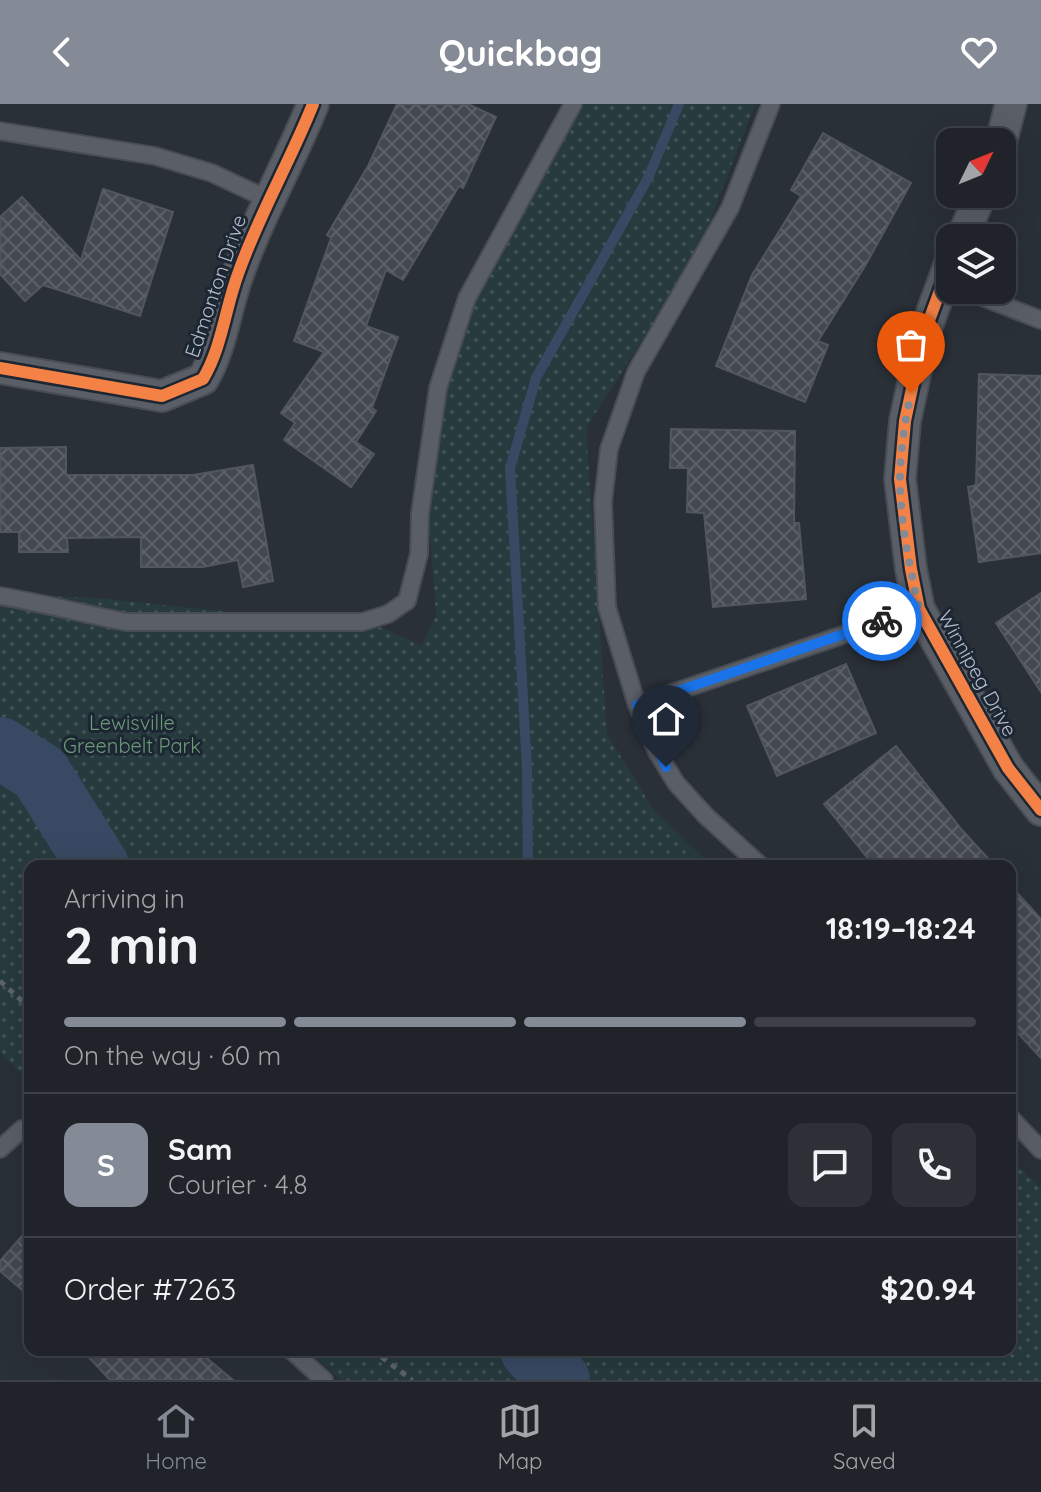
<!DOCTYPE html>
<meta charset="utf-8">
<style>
:root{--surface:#20242a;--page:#2d3036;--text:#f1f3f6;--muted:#a2a4a8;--line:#3d4147;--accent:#848b96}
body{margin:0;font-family:Quicksand,sans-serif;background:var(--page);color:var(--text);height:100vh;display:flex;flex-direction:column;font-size:30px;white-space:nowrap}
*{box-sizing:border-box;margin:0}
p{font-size:26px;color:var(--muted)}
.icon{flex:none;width:44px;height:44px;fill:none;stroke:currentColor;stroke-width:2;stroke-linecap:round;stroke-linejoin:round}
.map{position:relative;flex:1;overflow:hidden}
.sheet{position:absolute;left:24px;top:756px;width:992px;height:496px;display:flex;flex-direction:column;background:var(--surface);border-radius:16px;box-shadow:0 8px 32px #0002,0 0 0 2px var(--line)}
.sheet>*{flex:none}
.needle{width:52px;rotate:47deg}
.buttons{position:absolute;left:936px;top:24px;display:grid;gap:16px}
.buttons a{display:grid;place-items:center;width:80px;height:80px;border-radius:16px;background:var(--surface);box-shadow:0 8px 32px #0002,0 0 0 2px var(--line);font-size:40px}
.pin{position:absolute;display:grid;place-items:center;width:68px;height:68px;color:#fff;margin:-82px -34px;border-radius:50% 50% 50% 0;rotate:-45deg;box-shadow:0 0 8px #0007}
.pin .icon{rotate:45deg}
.courier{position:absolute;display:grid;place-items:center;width:80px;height:80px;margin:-40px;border:6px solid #1a73e8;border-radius:50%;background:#fff;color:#222;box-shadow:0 2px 10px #0007}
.head em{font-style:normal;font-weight:700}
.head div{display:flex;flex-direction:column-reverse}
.head{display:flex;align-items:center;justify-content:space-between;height:136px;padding:0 40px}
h1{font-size:52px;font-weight:700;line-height:60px}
.bar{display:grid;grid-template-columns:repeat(4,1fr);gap:12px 8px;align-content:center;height:96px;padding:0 40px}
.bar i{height:10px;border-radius:6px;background:var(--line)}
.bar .on{background:var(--accent)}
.bar p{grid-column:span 4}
.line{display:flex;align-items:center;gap:20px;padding:0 40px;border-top:2px solid var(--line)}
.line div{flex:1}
.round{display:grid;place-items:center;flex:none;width:84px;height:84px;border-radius:16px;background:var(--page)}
header{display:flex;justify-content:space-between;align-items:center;height:104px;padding:0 40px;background:var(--accent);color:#fff;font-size:36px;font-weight:700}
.dock{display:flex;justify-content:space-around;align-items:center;height:112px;border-top:2px solid var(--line);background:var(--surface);font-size:22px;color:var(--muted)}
.dock a{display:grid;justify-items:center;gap:4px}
.dock .on{color:var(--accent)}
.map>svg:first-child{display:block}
.grass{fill:url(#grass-dots)}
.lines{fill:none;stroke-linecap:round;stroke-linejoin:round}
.stream{stroke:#384963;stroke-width:10}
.river{stroke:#384963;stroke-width:62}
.building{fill:url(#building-cross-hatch);stroke:#52575f;stroke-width:2}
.lane-casing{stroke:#484c53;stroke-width:20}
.street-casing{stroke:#484c53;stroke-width:34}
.path{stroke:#5d636a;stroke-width:5;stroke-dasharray:6 6;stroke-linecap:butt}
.lane{stroke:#5a5e66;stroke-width:16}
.street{stroke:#5a5e66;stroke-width:30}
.cycleway-casing{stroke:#1d2633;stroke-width:17}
.cycleway{stroke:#f48246;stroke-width:12}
.done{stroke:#848b96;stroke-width:8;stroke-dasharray:0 14.4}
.route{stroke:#1a73e8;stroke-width:10}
.labels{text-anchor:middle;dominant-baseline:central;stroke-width:6;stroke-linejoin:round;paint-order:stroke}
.street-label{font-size:20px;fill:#b4bcc9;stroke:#1d2633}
.park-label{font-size:20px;fill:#6b9a76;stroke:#1d2633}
</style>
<header><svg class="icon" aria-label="back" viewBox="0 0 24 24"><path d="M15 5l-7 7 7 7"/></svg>Quickbag<svg class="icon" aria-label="heart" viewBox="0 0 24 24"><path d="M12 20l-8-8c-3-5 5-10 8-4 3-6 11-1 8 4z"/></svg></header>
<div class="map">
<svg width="1041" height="1276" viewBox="0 0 1041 1276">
<defs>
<pattern id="grass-dots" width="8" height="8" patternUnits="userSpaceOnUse" patternTransform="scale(2)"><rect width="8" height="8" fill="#273a3e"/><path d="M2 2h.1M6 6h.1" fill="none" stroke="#445559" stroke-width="1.8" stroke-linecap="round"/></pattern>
<pattern id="building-cross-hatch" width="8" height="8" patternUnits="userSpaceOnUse" patternTransform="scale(2)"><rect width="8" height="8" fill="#444950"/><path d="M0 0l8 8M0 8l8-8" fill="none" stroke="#5d6168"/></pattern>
</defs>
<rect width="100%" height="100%" fill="#2a3038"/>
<!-- grass -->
<g class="grass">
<polygon points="576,0 755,0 697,150 586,324 607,630 653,705 712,762 30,762 30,978 0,949 0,490 98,494 383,524 422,542 436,512 424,348 456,227"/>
<polygon points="1010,1054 1041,1084 1041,1276 341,1276 308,1246 1010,1246"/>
</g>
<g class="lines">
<!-- stream -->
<polyline class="stream" points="528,762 527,664 510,364 536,274 648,74 679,0"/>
<!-- river -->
<g class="river">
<polyline points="0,644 40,669 98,762"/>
<polyline points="531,1246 559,1276"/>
</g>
</g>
<!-- building -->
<g class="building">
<polygon points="397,0 468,0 496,13 463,84 459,82 403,176 386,166 366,222 398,233 372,304 376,307 356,338 374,350 351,383 284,336 295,319 281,309 324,248 294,237 331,134 327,131 368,62"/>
<polygon points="823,29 911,79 865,162 818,237 828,241 805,298 716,262 752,171 801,92 791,86"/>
<polygon points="103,85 173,108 140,212 43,181 25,197 0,170 0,113 22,93 81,156"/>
<polygon points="979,270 1041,272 1041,449 979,458 968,383 976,381"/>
<polygon points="671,325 795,327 794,419 799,419 806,495 713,503 704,409 687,408 688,364 670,364"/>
<polygon points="66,343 66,371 193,371 253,361 273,477 243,483 238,456 203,463 141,463 141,433 67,434 68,448 19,448 19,428 0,428 0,344"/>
<polygon points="1041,489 1041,588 996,519"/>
<polygon points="846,560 876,629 777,672 747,602"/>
<polygon points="896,642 962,726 995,762 874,762 824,700"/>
<polygon points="1010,781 1041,815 1041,954 1010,921"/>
<polygon points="30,1123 30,1193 0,1167 0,1157"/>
<polygon points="82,1246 197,1246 233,1276 110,1276"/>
</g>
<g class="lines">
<defs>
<g id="lane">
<polyline points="0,27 155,52 212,69 267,95"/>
<polyline points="964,186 1041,216"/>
<path d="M0,492C43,499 83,510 126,518H362L388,510L407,497L419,450L420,410L438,284L467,194L573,0"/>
<polyline points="637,601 919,505"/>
<polyline points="761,762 706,712 676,679 657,648 637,601 607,503 603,398 609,345 636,268 730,104 771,0"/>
<polyline points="1010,1013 1041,1046"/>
<polyline points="0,1045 22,1025 30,1024"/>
<polyline points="291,1246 324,1276"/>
</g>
<g id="street">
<polyline points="1001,38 1011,0"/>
<polyline points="962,134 981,90"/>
<polyline points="950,159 923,233 905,317 900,375 911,465 919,505 1008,664 1041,706"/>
<path d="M0,264L162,292L203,275C222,243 225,205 238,170C259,110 290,58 313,0"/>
</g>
</defs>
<!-- lane casing -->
<use href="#lane" class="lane-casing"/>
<!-- street casing -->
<use href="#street" class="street-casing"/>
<!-- path -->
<g class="path">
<polyline points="0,877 30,904"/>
<polyline points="372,1246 412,1276"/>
</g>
<!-- lane -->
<use href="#lane" class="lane"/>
<!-- street -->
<use href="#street" class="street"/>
<defs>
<g id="cycleway">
<polyline points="950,159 923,233 905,317 900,375 911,465 919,505 1008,664 1041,706"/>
<path d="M0,264L162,292L203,275C222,243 225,205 238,170C259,110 290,58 313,0"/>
</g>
</defs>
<!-- cycleway casing -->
<use href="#cycleway" class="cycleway-casing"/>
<!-- cycleway -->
<use href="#cycleway" class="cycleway"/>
</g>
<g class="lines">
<!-- done -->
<path class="done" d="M882,517L919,505C910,463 900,419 900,376C900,347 905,317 911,289"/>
<!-- route -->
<polyline class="route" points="666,663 637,601 882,517"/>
</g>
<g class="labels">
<!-- street labels -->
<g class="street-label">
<text transform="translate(215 182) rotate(-71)">Edmonton Drive</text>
<text transform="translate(978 569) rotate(61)">Winnipeg Drive</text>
</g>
<!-- park labels -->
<g class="park-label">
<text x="132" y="618">Lewisville<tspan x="132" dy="23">Greenbelt Park</tspan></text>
</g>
</g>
</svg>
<div class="buttons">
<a><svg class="needle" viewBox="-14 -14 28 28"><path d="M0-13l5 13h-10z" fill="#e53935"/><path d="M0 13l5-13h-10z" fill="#a2a4a8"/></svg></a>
<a><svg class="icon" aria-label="layers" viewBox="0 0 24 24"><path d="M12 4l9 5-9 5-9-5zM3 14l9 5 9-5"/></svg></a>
</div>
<div class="pin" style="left:911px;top:289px;background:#ea580c"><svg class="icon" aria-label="bag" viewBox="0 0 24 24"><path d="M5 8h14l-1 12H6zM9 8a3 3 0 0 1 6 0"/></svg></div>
<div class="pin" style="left:666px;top:663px;background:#1f2937"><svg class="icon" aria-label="home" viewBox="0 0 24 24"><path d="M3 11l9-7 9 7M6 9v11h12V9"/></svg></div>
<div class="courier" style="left:882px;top:517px"><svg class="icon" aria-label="bike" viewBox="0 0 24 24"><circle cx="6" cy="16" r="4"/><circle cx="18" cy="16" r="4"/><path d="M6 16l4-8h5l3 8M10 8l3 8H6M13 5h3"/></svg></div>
<section class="sheet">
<div class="head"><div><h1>2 min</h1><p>Arriving in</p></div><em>18:19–18:24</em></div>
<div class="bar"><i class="on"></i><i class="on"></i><i class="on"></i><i></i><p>On the way · 60 m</p></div>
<div class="line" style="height:144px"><b class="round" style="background:var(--accent);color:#fff">S</b><div><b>Sam</b><p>Courier · 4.8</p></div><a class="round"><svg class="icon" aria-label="chat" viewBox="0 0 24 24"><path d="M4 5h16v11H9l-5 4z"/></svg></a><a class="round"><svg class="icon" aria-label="phone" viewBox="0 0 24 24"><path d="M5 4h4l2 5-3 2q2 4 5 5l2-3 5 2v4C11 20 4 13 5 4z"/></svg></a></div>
<div class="line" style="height:104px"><div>Order #7263</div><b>$20.94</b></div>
</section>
</div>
<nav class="dock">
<a class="on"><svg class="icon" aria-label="home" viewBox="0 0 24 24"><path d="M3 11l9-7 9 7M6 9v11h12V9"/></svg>Home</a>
<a><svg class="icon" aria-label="map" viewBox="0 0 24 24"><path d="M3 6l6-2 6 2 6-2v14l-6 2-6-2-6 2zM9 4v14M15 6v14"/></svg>Map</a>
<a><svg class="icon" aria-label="saved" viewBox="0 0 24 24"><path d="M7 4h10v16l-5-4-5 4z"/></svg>Saved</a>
</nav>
